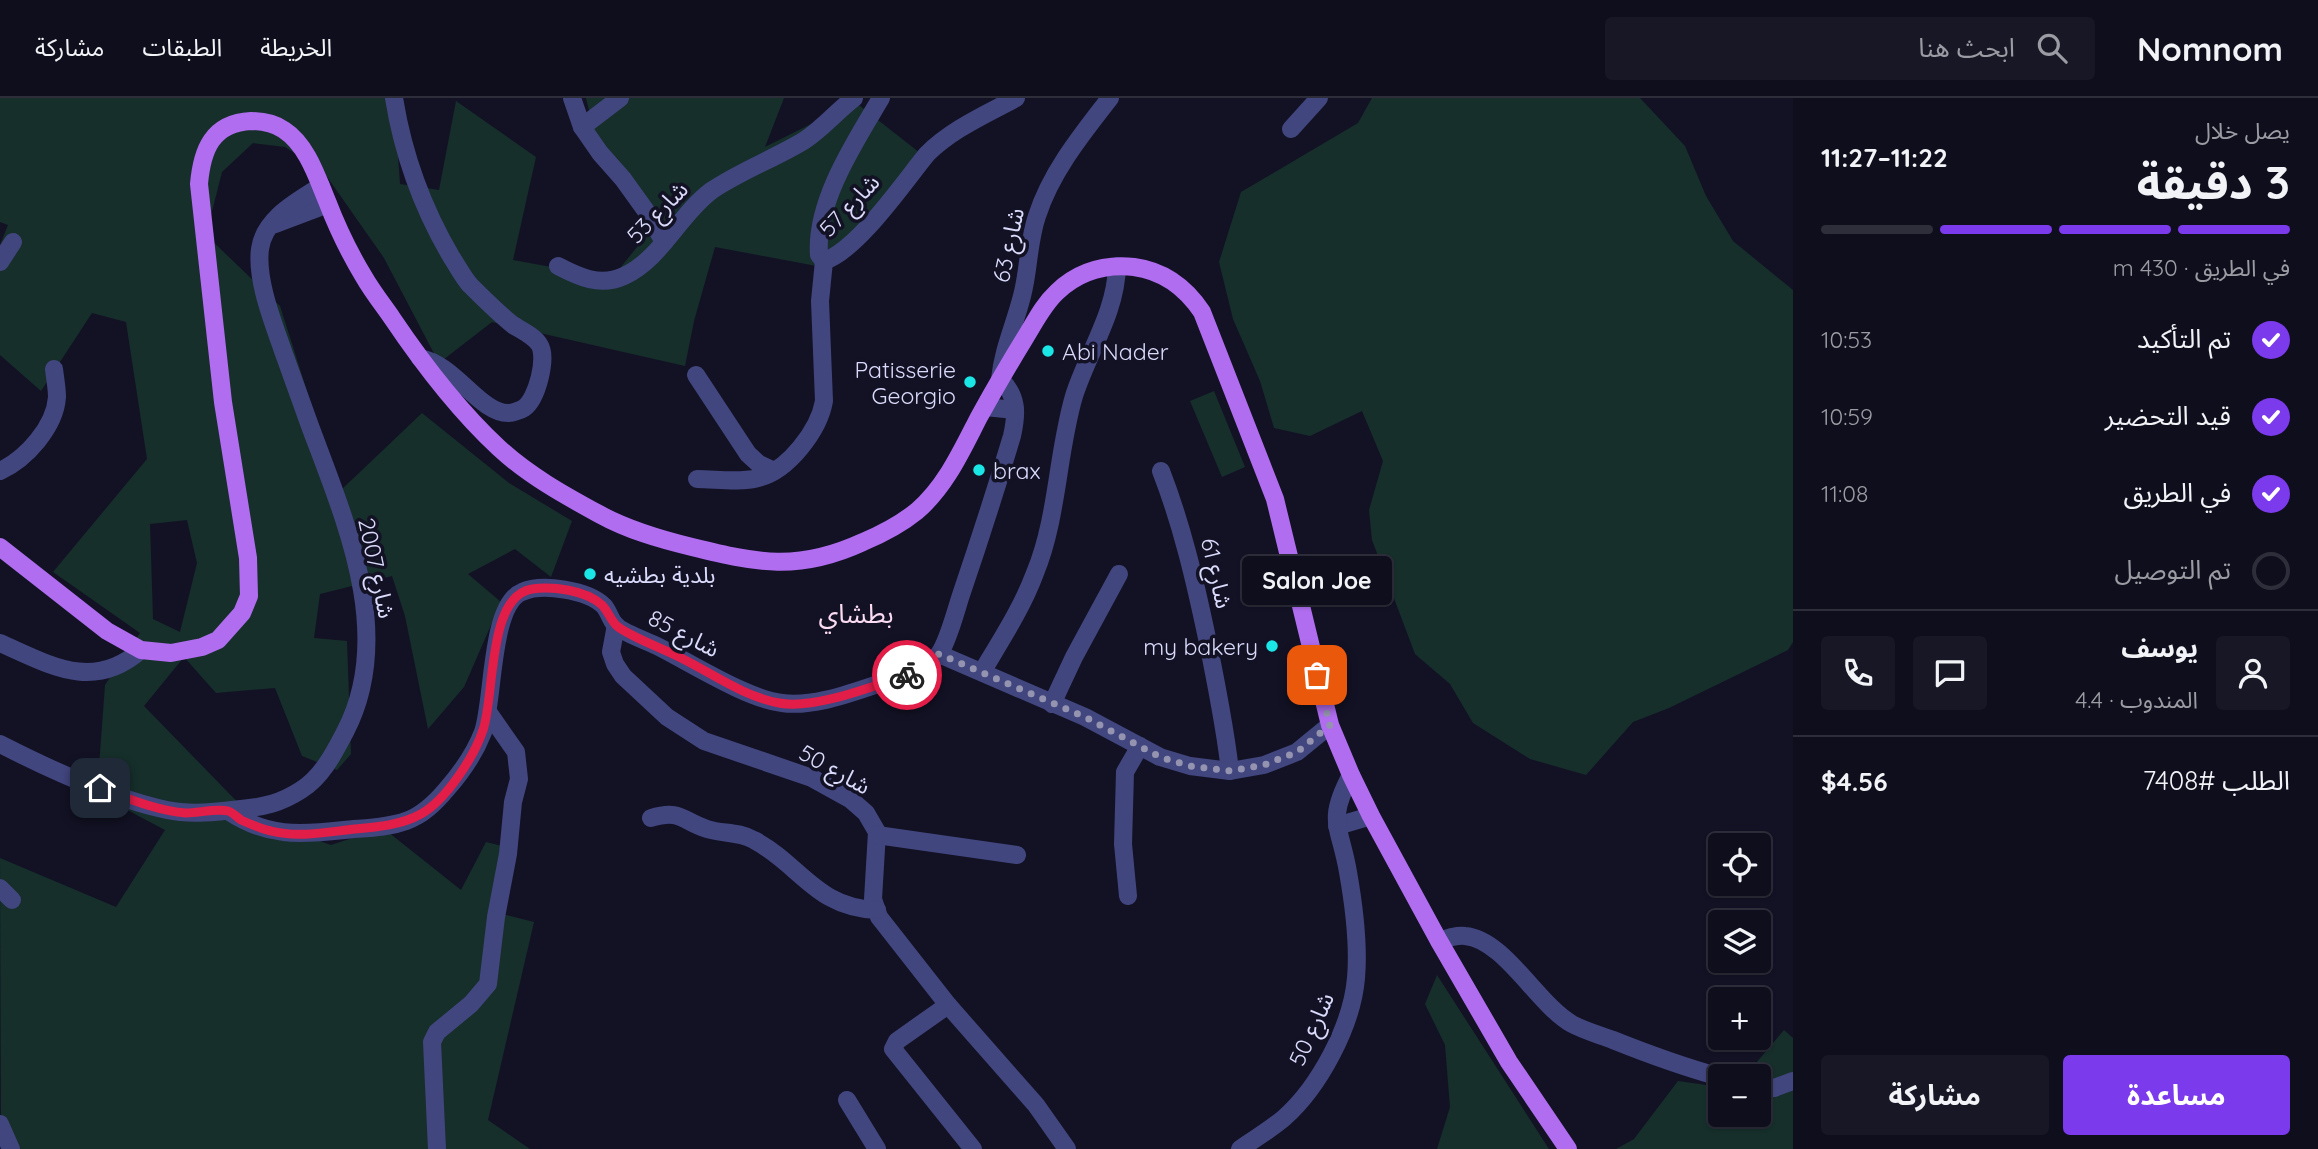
<!DOCTYPE html>
<html lang="ar">
<meta charset="utf-8">
<style>
:root{--surface:#0e0e1c;--page:#171725;--text:#f1f3f6;--muted:#9b9ca3;--line:#2e2e3b;--accent:#7c3aed}
body{margin:0;font-family:Quicksand,"Noto Sans Arabic",sans-serif;background:var(--page);color:var(--text);direction:rtl;height:100vh;display:flex;flex-direction:column;font-size:26px;white-space:nowrap}
*{box-sizing:border-box;margin:0}
p{font-size:23px;color:var(--muted)}
.icon{flex:none;width:38px;height:38px;fill:none;stroke:currentColor;stroke-width:2;stroke-linecap:round;stroke-linejoin:round}
.map{position:relative;flex:1;overflow:hidden;direction:ltr}
.drawer{display:flex;flex-direction:column;background:var(--surface);width:525px}
.drawer>*{flex:none}
.controls{position:absolute;left:1708px;top:735px;display:grid;gap:14px}
.controls a{display:grid;place-items:center;width:63px;height:63px;border-radius:7px;background:var(--surface);box-shadow:0 2px 5px #0004,0 0 0 2px var(--line);font-size:35px}
.pin{position:absolute;display:grid;place-items:center;width:60px;height:60px;color:#fff;margin:-30px;border-radius:14px;box-shadow:0 4px 10px #0006}
.courier{position:absolute;display:grid;place-items:center;width:70px;height:70px;margin:-35px;border:5px solid #e11d48;border-radius:50%;background:#fff;color:#222;box-shadow:0 2px 9px #0007}
.bubble{position:absolute;height:49px;border-radius:7px;background:var(--surface);box-shadow:0 2px 5px #0004,0 0 0 2px var(--line);font-size:23px;font-weight:700;line-height:49px;text-align:center;direction:rtl}
.headline em{font-style:normal;font-weight:700}
.headline div{display:flex;flex-direction:column-reverse}
.headline{display:flex;align-items:center;justify-content:space-between;height:119px;padding:0 28px}
h1{font-size:46px;font-weight:700;line-height:52px}
.bar{display:grid;grid-template-columns:repeat(4,1fr);gap:10px 7px;align-content:center;height:84px;padding:0 28px}
.bar i{height:9px;border-radius:5px;background:var(--line)}
.bar .on{background:var(--accent)}
.bar p{grid-column:span 4}
.line{display:flex;align-items:center;gap:18px;padding:0 28px;border-top:2px solid var(--line)}
.line div{flex:1}
.round{display:grid;place-items:center;flex:none;width:74px;height:74px;border-radius:7px;background:var(--page)}
ol{padding:0 28px;list-style:none}
li{display:flex;align-items:center;gap:21px;height:77px}
li p{margin-inline-start:auto}
li .icon{padding:7px;border-radius:50%;background:var(--accent);color:#fff;stroke-width:4}
li:last-child{color:var(--muted)}
li i{width:38px;height:38px;border:4px solid var(--line);border-radius:50%}
.primary-button{display:flex;gap:14px;margin-top:auto;padding:14px 28px}
.primary-button a{flex:1;height:80px;border-radius:7px;background:var(--accent);color:#fff;font-size:28px;font-weight:700;line-height:80px;text-align:center}
.primary-button a+a{background:var(--page);color:var(--text)}
header{display:flex;align-items:center;gap:42px;box-sizing:border-box;height:98px;padding:0 35px;background:var(--surface);border-bottom:2px solid var(--line)}
header strong{font-size:33px}
nav{display:flex;gap:38px;margin-inline-start:auto;font-size:24px}
.search{width:490px;height:63px;background:var(--page);display:flex;align-items:center;gap:18px;box-sizing:border-box;padding:0 24px;border-radius:7px;color:var(--muted);font-size:26px}
main{display:flex;flex:1;min-height:0}
.map>svg:first-child{display:block}
.green{fill:#162f2b;fill-rule:evenodd}
.lines{fill:none;stroke-linecap:round;stroke-linejoin:round}
.minor{stroke:#42467f;stroke-width:18}
.major{stroke:#b06df0;stroke-width:18}
.done{stroke:#9494b0;stroke-width:7;stroke-dasharray:0 12.6}
.route{stroke:#e11d48;stroke-width:9}
.poi-dot{fill:#1ae7e5;stroke:#131225;stroke-width:2.5}
.labels{text-anchor:middle;dominant-baseline:central;stroke-width:7;stroke-linejoin:round;paint-order:stroke}
.street-label{font-size:23px;fill:#dadafb;stroke:#131225}
.poi-label{font-size:23px;fill:#dadafb;stroke:#131225;text-anchor:start}
.quarter-label{font-size:26px;fill:#fbdcf3;stroke:#131225}
</style>
<header>
<strong>Nomnom</strong>
<div class="search"><svg class="icon" aria-label="search" viewBox="0 0 24 24"><circle cx="10" cy="10" r="6"/><path d="M15 15l6 6"/></svg>ابحث هنا</div>
<nav><a>الخريطة</a><a>الطبقات</a><a>مشاركة</a></nav>
</header>
<main>
<section class="drawer">
<div class="headline"><div><h1>3 دقيقة</h1><p>يصل خلال</p></div><em>11:22–11:27</em></div>
<div class="bar"><i class="on"></i><i class="on"></i><i class="on"></i><i></i><p>في الطريق · 430 m</p></div>
<ol>
<li><svg class="icon" aria-label="check" viewBox="0 0 24 24"><path d="M5 12l5 5 9-10"/></svg>تم التأكيد<p>10:53</p></li>
<li><svg class="icon" aria-label="check" viewBox="0 0 24 24"><path d="M5 12l5 5 9-10"/></svg>قيد التحضير<p>10:59</p></li>
<li><svg class="icon" aria-label="check" viewBox="0 0 24 24"><path d="M5 12l5 5 9-10"/></svg>في الطريق<p>11:08</p></li>
<li><i></i>تم التوصيل</li>
</ol>
<div class="line" style="height:126px"><a class="round"><svg class="icon" aria-label="person" viewBox="0 0 24 24"><circle cx="12" cy="8" r="4"/><path d="M4 21q1-7 8-7t8 7"/></svg></a><div><b>يوسف</b><p>المندوب · 4.4</p></div><a class="round"><svg class="icon" aria-label="chat" viewBox="0 0 24 24"><path d="M4 5h16v11H9l-5 4z"/></svg></a><a class="round"><svg class="icon" aria-label="phone" viewBox="0 0 24 24"><path d="M5 4h4l2 5-3 2q2 4 5 5l2-3 5 2v4C11 20 4 13 5 4z"/></svg></a></div>
<div class="line" style="height:91px"><div>الطلب #7408</div><b>$4.56</b></div>
<div class="primary-button"><a>مساعدة</a><a>مشاركة</a></div>
</section>
<div class="map">
<svg width="1793" height="1051" viewBox="0 0 1793 1051">
<rect width="100%" height="100%" fill="#131225"/>
<!-- green -->
<g class="green">
<path d="M0,0H394L400,86L439,92L456,3L536,59L513,162L612,180L650,133L598,50L586,0H784L765,49L855,4L920,55L827,170L715,149L694,223L685,268L492,224L439,265L384,160L323,73L285,49L253,45L222,74L206,137L280,208L339,394L422,315L509,385L572,423L551,479L515,451L468,476L501,504L464,589L428,631L405,518L392,478L320,496L314,540L347,543L351,656L337,672L302,658L275,590L216,595L184,559L144,608L252,719L331,747L383,730L461,792L486,744L506,749L494,814L534,824L488,1022L530,1051H1L0,760L116,809L165,732L97,696L105,587L140,535L53,474L147,361L126,224L92,215L41,293L0,257V147L8,127L0,124ZM187,422L197,465L180,534L153,521L150,426Z"/>
<polygon points="1372,0 1640,0 1685,48 1706,98 1733,143 1793,192 1793,544 1788,552 1669,610 1633,624 1586,677 1530,661 1473,625 1450,586 1415,556 1372,442 1369,412 1383,363 1362,313 1310,338 1274,330 1260,283 1233,221 1219,164 1241,94 1358,25"/>
<polygon points="1214,293 1245,369 1222,379 1190,303"/>
<polygon points="1437,877 1549,1051 1437,1051 1450,1009 1445,947 1425,906"/>
<polygon points="1784,932 1793,940 1793,1051 1616,1051 1634,1041 1678,983 1720,989 1720,1017 1759,1017 1759,978 1745,978"/>
</g>
<g class="lines">
<!-- minor -->
<g class="minor">
<path d="M394,0C403,56 423,111 452,160C458,169 463,179 470,187C484,201 498,215 513,227C521,232 534,238 539,246C548,259 537,301 524,310C521,312 512,315 509,315C480,316 455,266 420,260"/>
<polyline points="572,0 582,29 600,55 623,81 646,113 664,144"/>
<path d="M881,0C855,44 815,104 819,157L824,163C857,153 904,84 927,56C952,31 985,17 1016,0"/>
<polyline points="582,29 620,0"/>
<polyline points="1291,31 1319,0"/>
<polyline points="275,126 328,106"/>
<polyline points="0,164 13,144"/>
<path d="M558,168C579,179 600,189 624,178C661,161 679,117 711,93C740,73 776,60 805,42C823,30 837,13 854,0"/>
<polyline points="696,277 748,356 759,366 774,373"/>
<polyline points="985,309 1015,312"/>
<path d="M0,373C26,361 55,329 57,299C57,290 55,280 54,271"/>
<path d="M1161,373C1182,427 1195,483 1207,540C1216,584 1225,628 1230,673"/>
<path d="M697,381C716,381 739,385 758,380C788,373 819,332 824,303L820,203L824,163"/>
<polyline points="616,527 611,554 615,566 623,578 667,619 704,643 812,680 850,701 866,715 877,734 873,801 879,819 948,907 1036,1007 1067,1051"/>
<path d="M0,545C50,567 93,594 141,552"/>
<polyline points="939,556 1085,619 1160,659 1190,668 1230,673 1264,667 1297,654 1330,627"/>
<path d="M982,574C1001,542 1022,510 1035,475C1058,419 1057,356 1074,298C1088,254 1116,215 1117,168"/>
<polyline points="1052,606 1074,559 1119,476"/>
<path d="M0,646C49,671 114,701 167,712C191,717 217,714 241,711C264,709 281,705 301,692C322,679 334,655 345,634C396,537 345,422 310,328C301,303 292,278 283,253C273,224 256,182 260,151C264,120 298,103 321,88"/>
<path d="M228,713C267,739 299,737 344,732C364,730 387,730 406,723C423,717 435,705 446,692C461,675 475,655 483,634C494,602 490,507 522,494C542,485 588,492 604,508C609,514 611,523 616,528C624,535 647,543 657,548C691,565 747,601 782,605C811,609 845,597 872,588C891,582 927,573 939,556C948,544 956,512 961,497C979,444 996,391 1012,338C1017,316 1018,298 1000,281C1003,251 1015,226 1022,198C1029,172 1028,144 1037,118C1051,74 1082,36 1110,0"/>
<path d="M651,720C681,711 682,723 707,731C722,736 738,733 754,742C801,767 816,810 877,812"/>
<polyline points="1337,728 1371,718"/>
<polyline points="877,737 1017,757"/>
<polyline points="0,790 12,802"/>
<polyline points="1128,798 1123,746 1125,674 1140,648"/>
<path d="M1439,843C1448,840 1456,837 1465,838C1504,841 1538,907 1572,926C1585,933 1600,937 1613,942C1648,956 1684,969 1720,979"/>
<polyline points="948,907 897,943 893,951 973,1051"/>
<polyline points="1759,989 1774,990 1793,983"/>
<polyline points="847,1002 877,1051"/>
<polyline points="0,1026 11,1051"/>
<polyline points="437,1051 432,944 437,934 471,906 488,886 496,819 508,756 513,704 519,681 516,654 488,614"/>
<path d="M1240,1051C1254,1041 1270,1032 1284,1020C1319,989 1352,928 1356,880C1359,846 1354,808 1348,774C1340,727 1326,724 1351,677"/>
</g>
<!-- major -->
<path class="major" d="M0,449L107,533L141,552L171,555L202,549L218,542L242,515L249,498L248,460L223,304L199,86C202,52 212,25 251,23C263,23 274,25 284,32C307,47 317,79 327,103C337,129 350,156 364,179C372,193 383,207 392,220C423,266 458,312 499,350C528,377 564,397 599,416C628,432 659,441 692,449C757,465 798,474 863,444C882,436 901,426 917,413C946,388 962,352 979,319C994,292 1009,266 1025,240C1035,224 1043,207 1057,194C1079,173 1105,166 1134,169C1164,173 1186,190 1202,214L1275,401L1330,627L1351,677L1371,718L1439,843L1509,964L1568,1051"/>
</g>
<g class="lines">
<!-- done -->
<polyline class="done" points="907,577 939,556 1085,619 1160,659 1190,668 1230,673 1264,667 1297,654 1330,627 1317,577"/>
<!-- route -->
<path class="route" d="M100,690C127,700 157,713 186,715C198,715 218,710 228,713C232,714 237,719 241,722C250,726 261,731 271,733C298,740 327,734 355,731C378,729 401,727 421,716C446,702 474,659 483,632C495,598 487,498 532,491C552,488 586,492 602,507C608,513 611,523 617,528C630,539 667,552 683,561C713,576 745,599 779,605C814,612 873,588 907,577"/>
</g>
<!-- markers -->
<g class="poi-dot">
<circle cx="1048" cy="253" r="7"/>
<circle cx="970" cy="284" r="7"/>
<circle cx="979" cy="372" r="7"/>
<circle cx="590" cy="476" r="7"/>
<circle cx="1272" cy="548" r="7"/>
</g>
<g class="labels">
<!-- street labels -->
<g class="street-label">
<text transform="translate(849 107) rotate(-47)">شارع 57</text>
<text transform="translate(657 114) rotate(-46)">شارع 53</text>
<text transform="translate(1008 147) rotate(-78)">شارع 63</text>
<text transform="translate(377 470) rotate(78)">شارع 2007</text>
<text transform="translate(1217 475) rotate(77)">شارع 61</text>
<text transform="translate(684 535) rotate(27)">شارع 85</text>
<text transform="translate(835 671) rotate(29)">شارع 50</text>
<text transform="translate(1311 931) rotate(-66)">شارع 50</text>
</g>
<!-- poi labels -->
<g class="poi-label">
<text x="1062" y="253">Abi Nader</text>
<text x="956" y="271" text-anchor="end">Patisserie<tspan x="956" dy="26">Georgio</tspan></text>
<text x="993" y="372">brax</text>
<text x="604" y="476">بلدية بطشيه</text>
<text x="1258" y="548" text-anchor="end">my bakery</text>
</g>
<!-- quarter labels -->
<g class="quarter-label">
<text x="856" y="515">بطشاي</text>
</g>
</g>
</svg>
<div class="controls">
<a><svg class="icon" aria-label="locate" viewBox="0 0 24 24"><circle cx="12" cy="12" r="6"/><path d="M12 2v4M12 18v4M2 12h4M18 12h4"/></svg></a>
<a><svg class="icon" aria-label="layers" viewBox="0 0 24 24"><path d="M12 4l9 5-9 5-9-5zM3 14l9 5 9-5"/></svg></a>
<a>+</a>
<a>−</a>
</div>
<div class="pin" style="left:1317px;top:577px;background:#ea580c"><svg class="icon" aria-label="bag" viewBox="0 0 24 24"><path d="M5 8h14l-1 12H6zM9 8a3 3 0 0 1 6 0"/></svg></div>
<div class="pin" style="left:100px;top:690px;background:#1f2937"><svg class="icon" aria-label="home" viewBox="0 0 24 24"><path d="M3 11l9-7 9 7M6 9v11h12V9"/></svg></div>
<div class="courier" style="left:907px;top:577px"><svg class="icon" aria-label="bike" viewBox="0 0 24 24"><circle cx="6" cy="16" r="4"/><circle cx="18" cy="16" r="4"/><path d="M6 16l4-8h5l3 8M10 8l3 8H6M13 5h3"/></svg></div>
<div class="bubble" style="left:1242px;top:458px;width:150px">Salon Joe</div>
</div>
</main>
